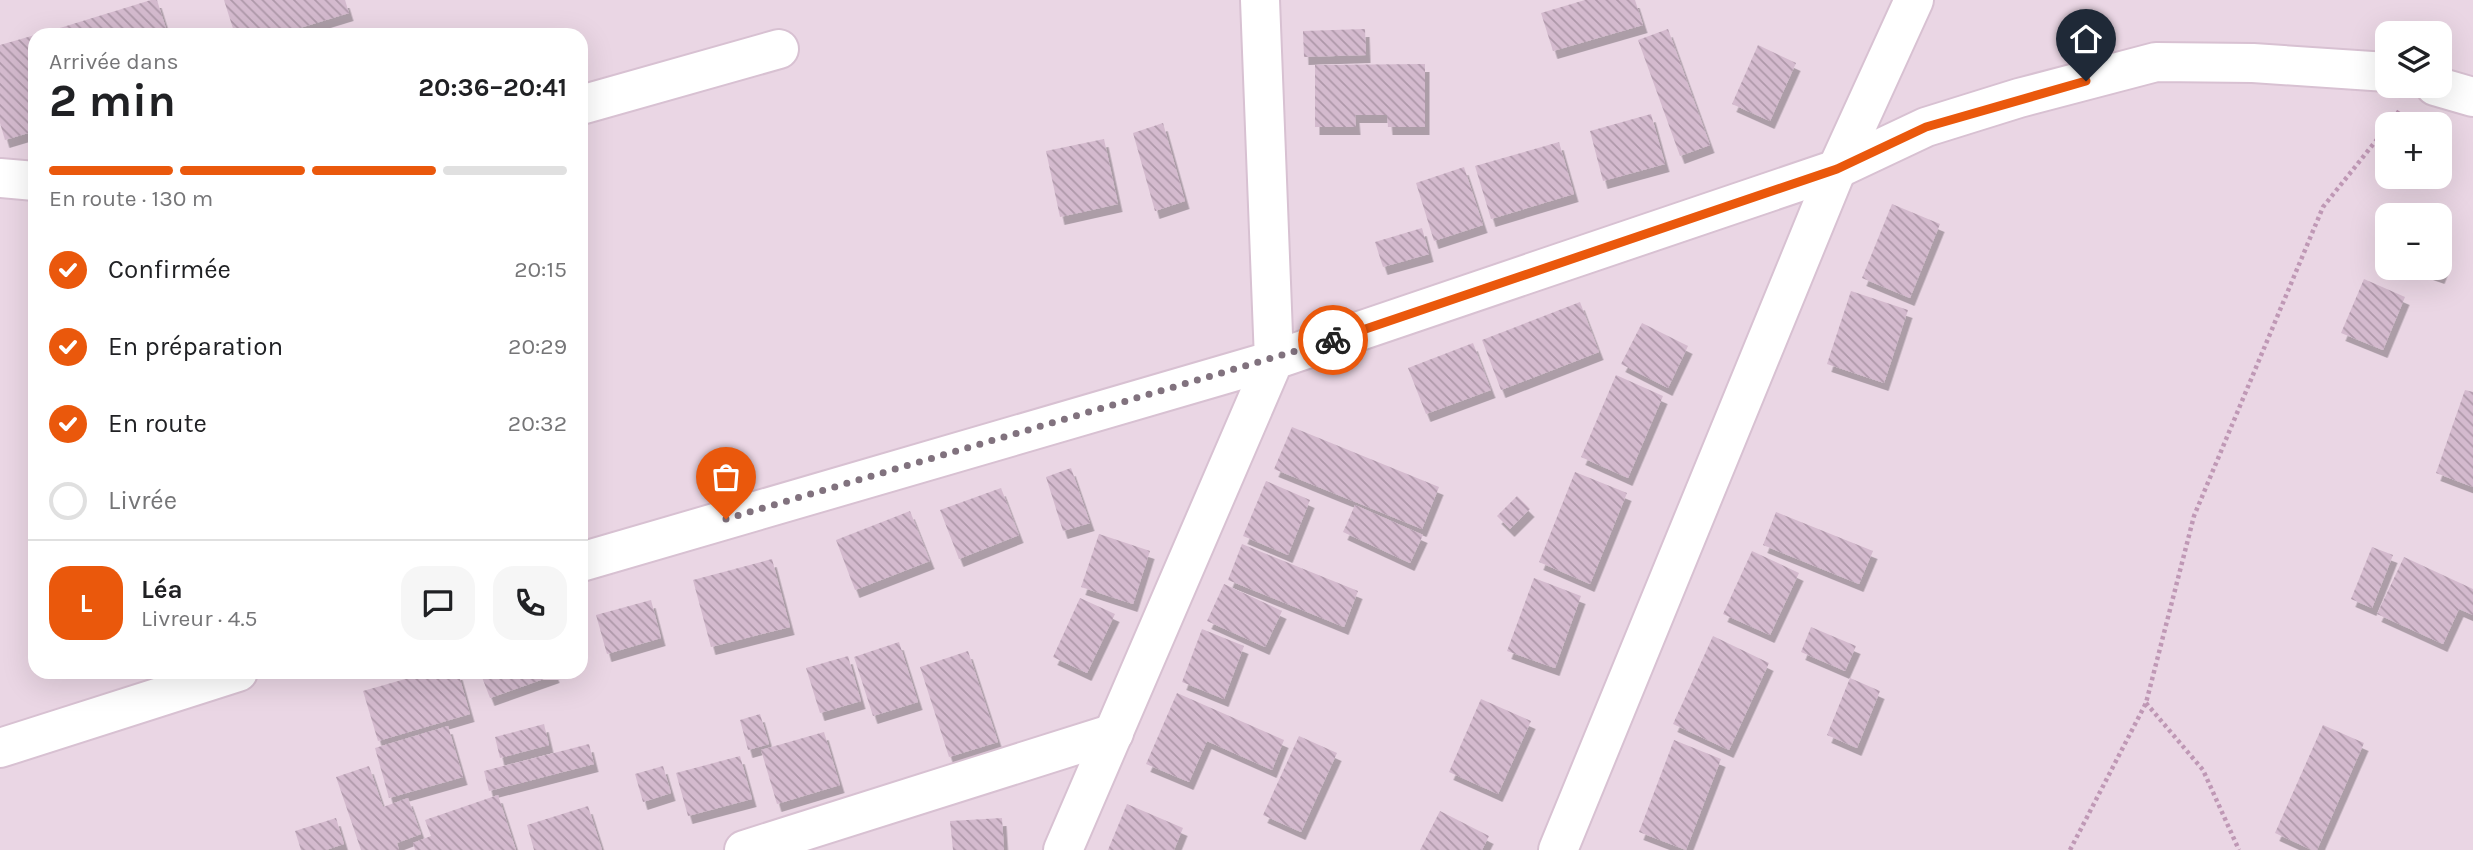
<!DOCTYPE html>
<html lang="fr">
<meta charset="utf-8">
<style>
:root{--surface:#fff;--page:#f6f6f6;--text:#202124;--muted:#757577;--line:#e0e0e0;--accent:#ea580c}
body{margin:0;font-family:Karla,sans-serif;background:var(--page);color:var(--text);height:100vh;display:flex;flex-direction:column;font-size:26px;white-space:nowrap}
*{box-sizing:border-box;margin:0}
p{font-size:23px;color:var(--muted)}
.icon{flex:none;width:38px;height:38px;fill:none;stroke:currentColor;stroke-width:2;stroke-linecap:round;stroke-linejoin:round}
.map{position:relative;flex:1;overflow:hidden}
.sheet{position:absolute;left:28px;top:28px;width:560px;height:651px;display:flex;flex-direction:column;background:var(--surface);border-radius:21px;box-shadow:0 7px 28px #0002}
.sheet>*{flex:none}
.tools{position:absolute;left:2375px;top:21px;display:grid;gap:14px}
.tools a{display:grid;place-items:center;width:77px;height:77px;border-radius:14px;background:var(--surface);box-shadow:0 7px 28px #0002;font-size:35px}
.pin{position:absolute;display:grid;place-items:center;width:60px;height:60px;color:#fff;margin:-72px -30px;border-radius:50% 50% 50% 0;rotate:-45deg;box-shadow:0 0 7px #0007}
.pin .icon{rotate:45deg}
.courier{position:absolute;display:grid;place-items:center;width:70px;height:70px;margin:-35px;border:5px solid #ea580c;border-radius:50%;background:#fff;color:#222;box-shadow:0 2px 9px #0007}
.headline em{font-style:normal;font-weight:700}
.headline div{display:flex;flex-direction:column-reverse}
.headline{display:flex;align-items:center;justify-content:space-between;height:119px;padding:0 21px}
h1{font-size:46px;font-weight:700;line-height:52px}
.bar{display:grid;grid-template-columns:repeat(4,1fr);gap:10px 7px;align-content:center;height:84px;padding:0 21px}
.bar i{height:9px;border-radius:5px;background:var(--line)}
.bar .on{background:var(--accent)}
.bar p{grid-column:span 4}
.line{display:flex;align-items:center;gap:18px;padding:0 21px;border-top:2px solid var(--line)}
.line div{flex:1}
.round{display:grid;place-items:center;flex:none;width:74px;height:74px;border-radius:21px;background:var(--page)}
ol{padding:0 21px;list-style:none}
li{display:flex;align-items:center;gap:21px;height:77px}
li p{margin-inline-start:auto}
li .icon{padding:7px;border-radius:50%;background:var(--accent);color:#fff;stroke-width:4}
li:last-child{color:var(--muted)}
li i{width:38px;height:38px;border:4px solid var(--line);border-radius:50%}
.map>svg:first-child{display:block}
.residential{fill:#ead6e4;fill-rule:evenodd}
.building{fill:url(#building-back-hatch);filter:url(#shadow)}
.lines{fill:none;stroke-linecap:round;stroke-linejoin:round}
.minor-casing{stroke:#d8c1d2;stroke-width:42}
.path{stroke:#bf98b5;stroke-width:4.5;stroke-dasharray:3.5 3.5;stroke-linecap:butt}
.minor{stroke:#fff;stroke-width:38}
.done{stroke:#81727e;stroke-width:7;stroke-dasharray:0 12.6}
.route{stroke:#ea580c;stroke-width:9}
</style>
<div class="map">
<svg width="2473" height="850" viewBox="0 0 2473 850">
<defs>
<pattern id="building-back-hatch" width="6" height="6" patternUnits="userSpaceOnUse" patternTransform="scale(1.75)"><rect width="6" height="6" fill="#d4bace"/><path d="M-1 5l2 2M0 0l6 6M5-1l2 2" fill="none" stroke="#ae98a9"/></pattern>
<filter id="shadow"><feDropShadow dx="4.5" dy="8" stdDeviation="0" flood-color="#0004"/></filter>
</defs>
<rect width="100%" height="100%" fill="#f2e4ee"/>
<!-- residential -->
<path class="residential" d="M0,0H2473V850H0ZM2387,33H2440V86H2387ZM35,35H581V672H35ZM2387,124H2440V177H2387ZM2387,215H2440V268H2387Z"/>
<!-- building -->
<g class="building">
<polygon points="151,0 157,0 168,35 37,35"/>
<polygon points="224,0 345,0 349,13 277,35 235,35"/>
<polygon points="1585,0 1635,0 1643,25 1553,51 1541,13"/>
<polygon points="1365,29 1366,55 1304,57 1303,31"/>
<polygon points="1668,29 1710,145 1680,156 1638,40"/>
<polygon points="35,35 35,131 5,140 0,123 0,45"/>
<polygon points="1758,45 1796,63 1770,121 1732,104"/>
<polygon points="1425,64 1425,127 1388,127 1387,115 1355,115 1356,127 1315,127 1315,65"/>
<polygon points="1651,114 1665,164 1603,181 1590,131"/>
<polygon points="1163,123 1185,201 1155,211 1133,133"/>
<polygon points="1104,139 1118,204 1060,217 1046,151"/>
<polygon points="1559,142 1574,194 1491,219 1475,166"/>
<polygon points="1464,167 1483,225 1434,241 1416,183"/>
<polygon points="1892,204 1940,224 1910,298 1862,278"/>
<polygon points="1422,228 1429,254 1383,267 1375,242"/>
<polygon points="2440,255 2447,258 2440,276 2417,268 2440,268"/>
<polygon points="2364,279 2405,297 2383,350 2341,333"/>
<polygon points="1851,291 1908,310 1884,383 1827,364"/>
<polygon points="1580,302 1599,352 1501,390 1482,340"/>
<polygon points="1642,323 1688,346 1668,388 1621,364"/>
<polygon points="1473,343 1491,390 1426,414 1408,368"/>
<polygon points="1616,375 1663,396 1628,478 1581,457"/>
<polygon points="2465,390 2473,392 2473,487 2436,473"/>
<polygon points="1292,427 1439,487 1422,529 1274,469"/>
<polygon points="1071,468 1090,523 1063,531 1046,477"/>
<polygon points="1575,472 1627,493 1590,584 1539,562"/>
<polygon points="1266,481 1310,500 1288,555 1243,536"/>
<polygon points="1001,488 1019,535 959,559 940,510"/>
<polygon points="1517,496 1530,509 1510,529 1497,516"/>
<polygon points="1355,505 1423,535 1410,563 1343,532"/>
<polygon points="910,511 930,561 855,590 836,540"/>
<polygon points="1776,512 1873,551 1859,584 1763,545"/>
<polygon points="1099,534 1150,551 1133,604 1081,587"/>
<polygon points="1242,544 1358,591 1344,627 1228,580"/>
<polygon points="2372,547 2393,555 2372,608 2351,599"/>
<polygon points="1752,551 1799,573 1770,635 1723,614"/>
<polygon points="2404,557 2473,589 2473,615 2459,609 2443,644 2377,614"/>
<polygon points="772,559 790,627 711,647 693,580"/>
<polygon points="1534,578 1581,596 1555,668 1507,651"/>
<polygon points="1224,584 1282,611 1265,647 1207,621"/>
<polygon points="1080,598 1115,614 1087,673 1053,657"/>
<polygon points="651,600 661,638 607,654 596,615"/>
<polygon points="1811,627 1856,646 1845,671 1801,652"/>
<polygon points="1202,629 1244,646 1224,699 1182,682"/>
<polygon points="1713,636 1769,663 1729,750 1673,724"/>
<polygon points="899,642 918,702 873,716 854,657"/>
<polygon points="968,651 998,742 949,757 920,667"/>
<polygon points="848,656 861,701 820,713 806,668"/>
<polygon points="430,672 458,672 470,714 378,741 363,691"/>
<polygon points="480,672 554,672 555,675 490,698"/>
<polygon points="1850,678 1880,691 1857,748 1827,735"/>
<polygon points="1177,693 1284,740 1272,770 1207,741 1189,782 1146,764"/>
<polygon points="1481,699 1531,721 1498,794 1449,772"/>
<polygon points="760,714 769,744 748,750 740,720"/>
<polygon points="544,724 549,745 500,758 495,737"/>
<polygon points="2323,725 2364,743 2317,850 2312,850 2275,833"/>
<polygon points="448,726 463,777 389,798 375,748"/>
<polygon points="824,732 840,785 777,804 761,750"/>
<polygon points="1299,736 1337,753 1301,832 1263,815"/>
<polygon points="1674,740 1721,759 1686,850 1639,832"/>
<polygon points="589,744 594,764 489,791 484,771"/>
<polygon points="740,756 752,799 688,816 676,773"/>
<polygon points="369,766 383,807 408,798 421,834 397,843 399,850 361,850 336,777"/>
<polygon points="663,766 671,793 643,802 635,774"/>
<polygon points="498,795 516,850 415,850 413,843 431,836 425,820"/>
<polygon points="1127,804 1183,828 1174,850 1108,850"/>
<polygon points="588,806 602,850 534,850 527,825"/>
<polygon points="1440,811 1489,836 1482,850 1420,850"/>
<polygon points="336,818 344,844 326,850 301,850 295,831"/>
<polygon points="1002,818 1004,850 953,850 950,821"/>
</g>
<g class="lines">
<defs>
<g id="minor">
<polyline points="2435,86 2473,97"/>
<polyline points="581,105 779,49"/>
<polyline points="0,178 35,181"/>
<polyline points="581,562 1274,360 1260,0"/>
<polyline points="0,748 238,672"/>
<polyline points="744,850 1114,733"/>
<polyline points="1063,850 1274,360 1837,169 1926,127 2019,98 2156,62 2253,63 2387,72"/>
<polyline points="1558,850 1837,169 1914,0"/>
</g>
</defs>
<!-- minor casing -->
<use href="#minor" class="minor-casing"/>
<!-- path -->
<g class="path">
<polyline points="2389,124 2399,111"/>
<polyline points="2146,703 2203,770 2239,850"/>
<polyline points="2070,850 2146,703 2194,516 2323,207 2387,127"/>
</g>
<!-- minor -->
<use href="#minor" class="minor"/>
</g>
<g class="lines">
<!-- done -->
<polyline class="done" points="726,519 1333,340"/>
<!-- route -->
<polyline class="route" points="1333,340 1837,169 1926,127 2086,81"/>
</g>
</svg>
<div class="tools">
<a><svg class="icon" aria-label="layers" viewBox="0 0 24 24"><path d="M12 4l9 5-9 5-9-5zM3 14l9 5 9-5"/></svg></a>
<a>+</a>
<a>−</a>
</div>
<div class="pin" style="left:726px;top:519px;background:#ea580c"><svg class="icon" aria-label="bag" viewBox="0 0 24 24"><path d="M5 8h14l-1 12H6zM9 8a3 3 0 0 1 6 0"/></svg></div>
<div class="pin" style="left:2086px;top:81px;background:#1f2937"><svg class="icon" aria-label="home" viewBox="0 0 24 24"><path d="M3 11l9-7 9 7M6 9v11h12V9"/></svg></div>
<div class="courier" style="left:1333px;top:340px"><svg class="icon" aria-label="bike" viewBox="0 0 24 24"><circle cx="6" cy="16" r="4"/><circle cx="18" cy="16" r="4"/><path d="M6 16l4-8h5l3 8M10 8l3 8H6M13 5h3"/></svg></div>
<section class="sheet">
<div class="headline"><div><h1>2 min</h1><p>Arrivée dans</p></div><em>20:36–20:41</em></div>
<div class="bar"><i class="on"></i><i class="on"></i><i class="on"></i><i></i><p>En route · 130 m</p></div>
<ol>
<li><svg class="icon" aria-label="check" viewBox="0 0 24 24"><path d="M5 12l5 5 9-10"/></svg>Confirmée<p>20:15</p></li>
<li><svg class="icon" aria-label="check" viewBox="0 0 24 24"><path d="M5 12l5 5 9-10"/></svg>En préparation<p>20:29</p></li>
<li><svg class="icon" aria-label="check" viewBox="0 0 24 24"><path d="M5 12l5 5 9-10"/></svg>En route<p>20:32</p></li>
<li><i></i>Livrée</li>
</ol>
<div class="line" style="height:126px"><b class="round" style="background:var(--accent);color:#fff">L</b><div><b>Léa</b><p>Livreur · 4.5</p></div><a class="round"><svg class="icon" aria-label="chat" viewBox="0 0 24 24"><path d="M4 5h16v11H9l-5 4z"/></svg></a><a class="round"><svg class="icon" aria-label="phone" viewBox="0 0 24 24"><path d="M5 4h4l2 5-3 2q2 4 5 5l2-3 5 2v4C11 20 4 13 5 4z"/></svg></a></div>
</section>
</div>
